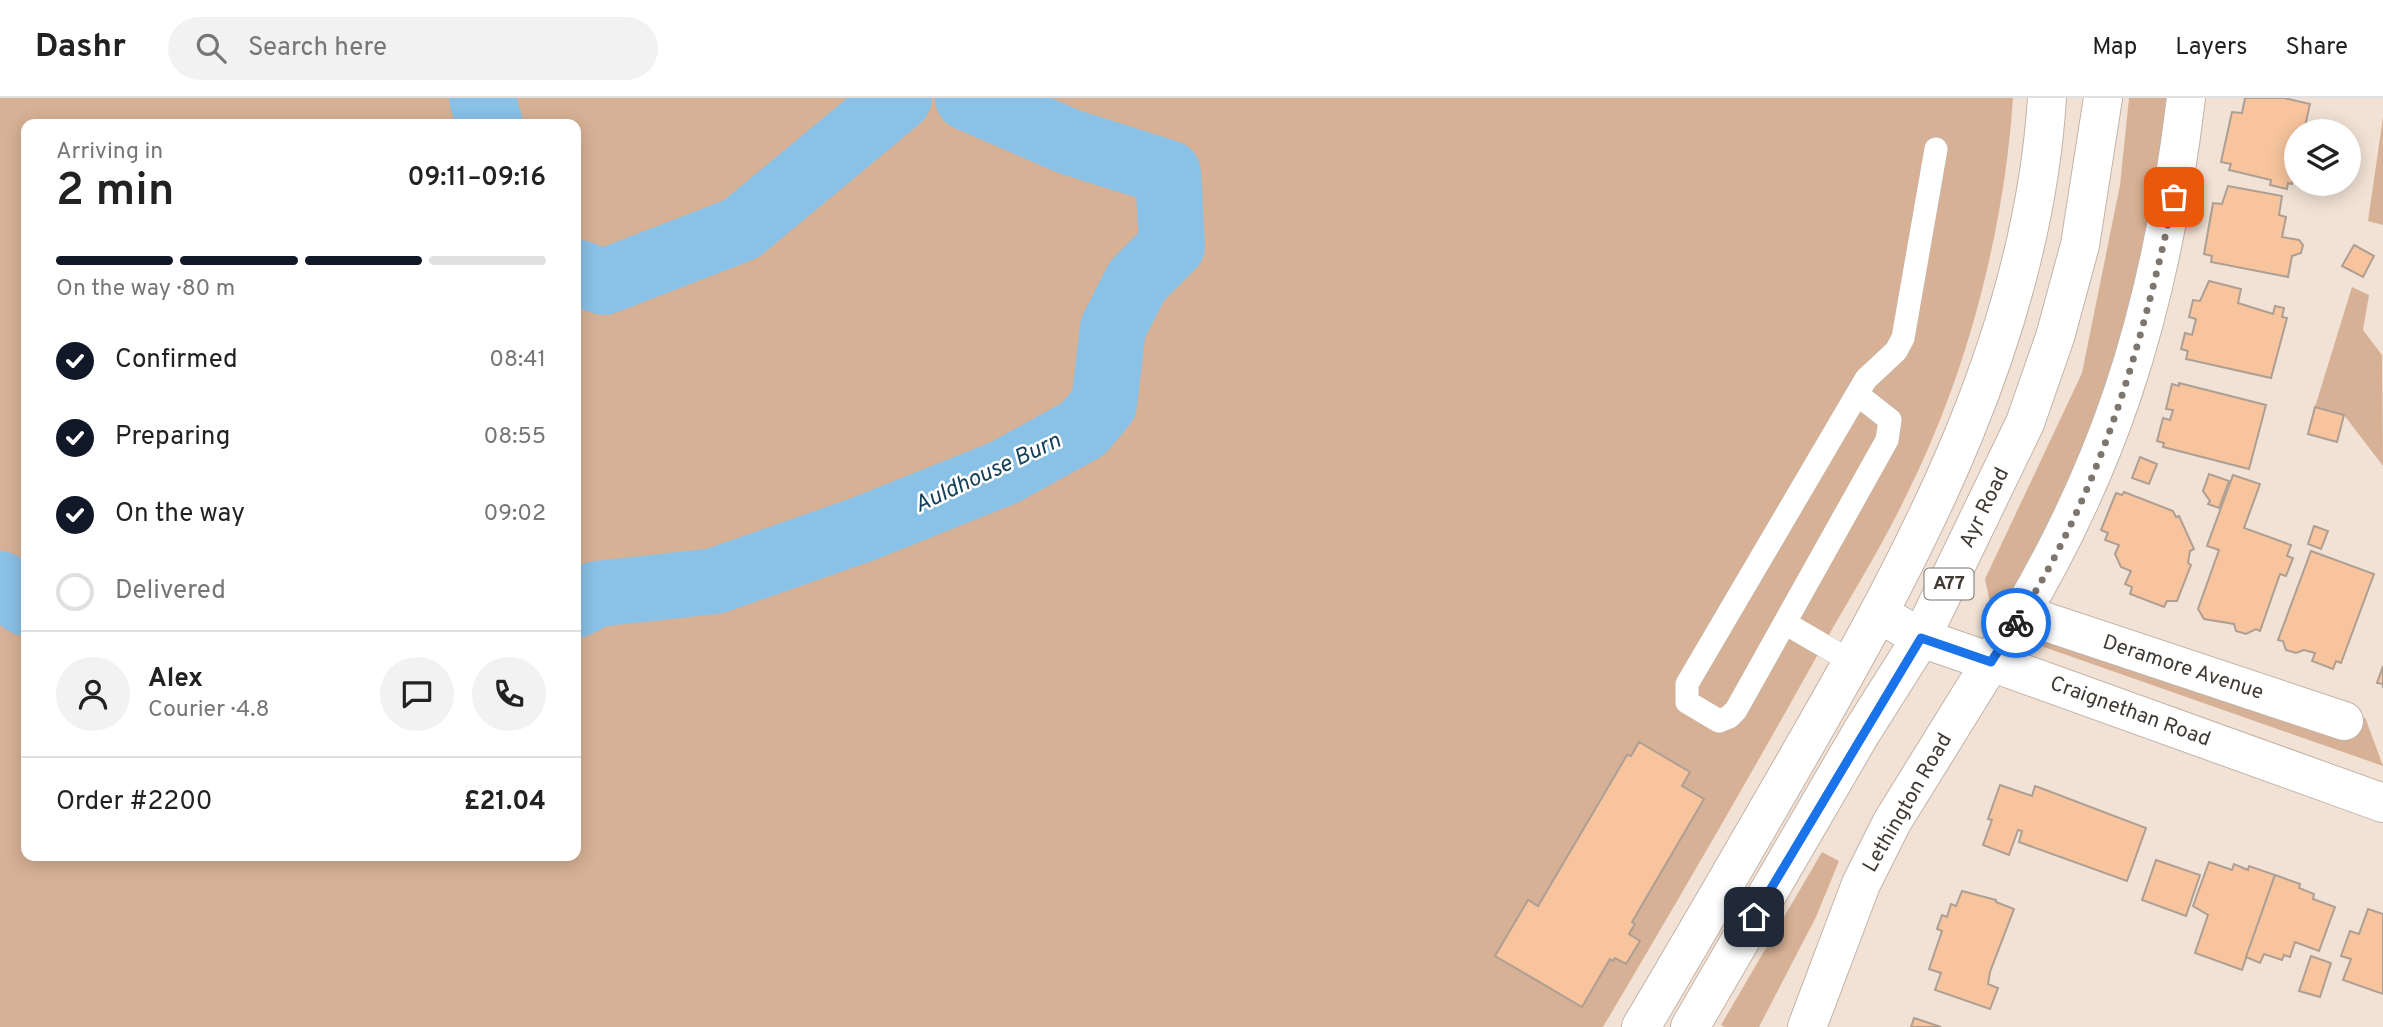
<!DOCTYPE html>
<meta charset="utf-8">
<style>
:root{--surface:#fff;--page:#f2f2f2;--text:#222;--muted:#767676;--line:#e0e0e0;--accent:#111827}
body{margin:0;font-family:Overpass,sans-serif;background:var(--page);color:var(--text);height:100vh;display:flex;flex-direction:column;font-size:26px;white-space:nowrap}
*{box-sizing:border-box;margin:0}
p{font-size:23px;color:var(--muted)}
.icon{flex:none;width:38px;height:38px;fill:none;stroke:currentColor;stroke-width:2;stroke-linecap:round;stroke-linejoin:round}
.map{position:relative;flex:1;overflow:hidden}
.side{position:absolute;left:21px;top:21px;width:560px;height:742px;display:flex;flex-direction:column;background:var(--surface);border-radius:14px;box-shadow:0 4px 18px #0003}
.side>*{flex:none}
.buttons{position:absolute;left:2284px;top:21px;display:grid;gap:14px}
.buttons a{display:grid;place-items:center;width:77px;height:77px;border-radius:50%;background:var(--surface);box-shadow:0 4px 18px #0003;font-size:35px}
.pin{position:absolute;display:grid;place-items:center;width:60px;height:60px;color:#fff;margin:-30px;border-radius:14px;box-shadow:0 4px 10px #0006}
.courier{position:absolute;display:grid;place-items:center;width:70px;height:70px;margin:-35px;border:5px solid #1a73e8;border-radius:50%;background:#fff;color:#222;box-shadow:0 2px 9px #0007}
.headline em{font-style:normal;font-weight:600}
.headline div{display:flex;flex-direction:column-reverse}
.headline{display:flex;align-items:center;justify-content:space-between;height:119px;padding:0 35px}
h1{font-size:46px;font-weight:600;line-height:52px}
.bar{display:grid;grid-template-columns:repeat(4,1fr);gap:10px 7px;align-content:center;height:84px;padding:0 35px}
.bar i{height:9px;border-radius:5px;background:var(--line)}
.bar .active{background:var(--accent)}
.bar p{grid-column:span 4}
.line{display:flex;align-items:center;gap:18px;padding:0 35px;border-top:2px solid var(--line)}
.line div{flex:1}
.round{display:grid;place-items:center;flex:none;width:74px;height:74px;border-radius:37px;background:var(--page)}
ol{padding:0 35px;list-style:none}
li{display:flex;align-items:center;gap:21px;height:77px}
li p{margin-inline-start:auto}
li .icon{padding:7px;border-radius:50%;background:var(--accent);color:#fff;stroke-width:4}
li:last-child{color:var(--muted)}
li i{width:38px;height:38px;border:4px solid var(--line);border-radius:50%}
header{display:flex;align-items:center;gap:42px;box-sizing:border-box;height:98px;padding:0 35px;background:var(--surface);border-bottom:2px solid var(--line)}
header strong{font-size:33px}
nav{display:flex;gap:38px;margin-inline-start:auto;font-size:24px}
.search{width:490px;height:63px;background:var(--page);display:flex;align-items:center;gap:18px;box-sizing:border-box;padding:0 24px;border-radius:38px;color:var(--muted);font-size:26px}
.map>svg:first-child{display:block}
.green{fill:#d7b195;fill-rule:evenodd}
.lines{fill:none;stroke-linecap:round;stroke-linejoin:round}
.river{stroke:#8ac1e7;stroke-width:66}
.building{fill:#f7c49d;stroke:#ae9f94;stroke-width:2}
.service-casing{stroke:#c2b3a8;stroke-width:24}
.minor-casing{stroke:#c2b3a8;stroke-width:40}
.tertiary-casing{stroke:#c2b3a8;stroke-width:40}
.primary-casing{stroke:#c2b3a8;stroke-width:40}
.service{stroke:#fff;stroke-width:23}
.minor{stroke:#fff;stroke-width:38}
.tertiary{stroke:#fff;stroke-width:38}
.primary{stroke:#fff;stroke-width:38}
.done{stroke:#7e756d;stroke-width:7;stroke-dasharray:0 12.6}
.route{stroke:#1a73e8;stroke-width:9}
.labels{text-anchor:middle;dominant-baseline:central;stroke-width:5;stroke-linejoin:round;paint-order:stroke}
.shield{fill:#fff;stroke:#797572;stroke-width:2}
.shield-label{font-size:19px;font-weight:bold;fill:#403a35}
.street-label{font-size:21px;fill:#403a35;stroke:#fff}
.water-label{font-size:23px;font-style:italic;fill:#15405a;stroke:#fff}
</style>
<header>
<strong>Dashr</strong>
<div class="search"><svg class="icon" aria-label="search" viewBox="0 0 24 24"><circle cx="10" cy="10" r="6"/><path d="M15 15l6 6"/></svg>Search here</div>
<nav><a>Map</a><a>Layers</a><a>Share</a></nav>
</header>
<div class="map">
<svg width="2383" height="929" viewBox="0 0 2383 929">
<rect width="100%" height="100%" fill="#f2e2d6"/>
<!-- green -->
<g class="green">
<path d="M0,0H2013C2004,134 1967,276 1907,396C1879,455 1843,510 1812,567C1744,689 1674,809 1603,929H0ZM26,26H576V758H26Z"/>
<polygon points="2129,0 2166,0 2164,71 2138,198 2083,364 1997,537 1985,481 2082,275 2120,87"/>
<polygon points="2383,19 2383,127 2368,123"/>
<polygon points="2352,189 2369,197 2363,232 2382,257 2383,368 2344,317 2315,309"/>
<polygon points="2045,531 2352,634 2365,619 2383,668 2038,547"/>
<polygon points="1822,754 1839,763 1816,819 1759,929 1725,929 1721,927"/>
</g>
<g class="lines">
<!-- river -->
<g class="river">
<polyline points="482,0 490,26"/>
<polyline points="576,174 604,184 741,131 899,0"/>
<polyline points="0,486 26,505"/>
<polyline points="576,507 597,496 715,483 863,431 1003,375 1083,331 1104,306 1113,230 1137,183 1172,148 1168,75 1070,44 968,0"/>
</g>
</g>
<!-- building -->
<g class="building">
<polygon points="2245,0 2284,0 2310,6 2304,33 2296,33 2296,81 2293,81 2292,86 2288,85 2287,91 2270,87 2271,82 2229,72 2231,66 2221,64 2232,14 2242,15"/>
<polygon points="2228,88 2282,98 2279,117 2286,119 2282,139 2299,142 2303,147 2301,155 2292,158 2288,179 2211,164 2212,158 2204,156 2213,105 2222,106"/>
<polygon points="2354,147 2374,158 2363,179 2342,168"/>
<polygon points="2209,183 2241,191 2238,205 2273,216 2275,208 2284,210 2282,219 2287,220 2271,280 2186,261 2188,253 2181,251 2185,235 2192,237 2196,221 2189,219 2193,202 2200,203"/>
<polygon points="2179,285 2266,307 2249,371 2163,349 2164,345 2157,343 2163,320 2170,322 2173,312 2166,311 2172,286 2179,288"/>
<polygon points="2315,309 2344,317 2337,344 2308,336"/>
<polygon points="2140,359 2157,366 2149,386 2132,380"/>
<polygon points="2209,376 2229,383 2219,410 2208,406 2210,403 2203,393"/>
<polygon points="2233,377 2260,386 2244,430 2291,447 2287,458 2293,460 2286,478 2280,476 2260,533 2256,531 2246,536 2236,533 2234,526 2204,521 2198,511 2219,452 2207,448"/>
<polygon points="2124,394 2173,413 2176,419 2179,418 2194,451 2190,453 2188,465 2191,467 2177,503 2167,503 2164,509 2130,496 2132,489 2125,486 2131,473 2121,469 2115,456 2119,447 2105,442 2108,435 2101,432 2116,395 2122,397"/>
<polygon points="2314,428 2328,433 2321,451 2308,446"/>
<polygon points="2311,453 2374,476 2341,565 2336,563 2333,571 2312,563 2315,555 2304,552 2296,555 2286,552 2283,543 2278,542"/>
<polygon points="2383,568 2383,590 2383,586 2377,585"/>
<polygon points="1639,644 1690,674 1682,688 1704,701 1632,824 1635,826 1629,836 1640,843 1626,866 1615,860 1613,863 1610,861 1582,909 1495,858 1528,802 1538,808 1627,657 1631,658"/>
<polygon points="2000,687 2032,698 2035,688 2038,689 2146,730 2127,783 2019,744 2022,733 2018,732 2009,757 1983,747 1992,722 1988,721"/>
<polygon points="2156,762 2200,777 2186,818 2142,802"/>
<polygon points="2209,764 2232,772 2234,766 2248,772 2249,768 2275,777 2242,872 2195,855 2208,817 2193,808"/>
<polygon points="2275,777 2300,786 2299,790 2314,796 2313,801 2335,809 2319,853 2295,844 2290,859 2284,857 2282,862 2264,856 2260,865 2246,859"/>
<polygon points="1962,793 1996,802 1996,804 2014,811 1990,874 1988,886 1998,890 1990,911 1935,892 1941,875 1929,871 1942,833 1937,831 1942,817 1947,819 1951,806 1956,808"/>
<polygon points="2368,811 2383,816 2383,896 2343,882 2351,861 2341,858 2350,833 2359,836"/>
<polygon points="2311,858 2331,865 2320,899 2299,893"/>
<polygon points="1914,920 1941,929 1911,929"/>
</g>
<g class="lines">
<defs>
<g id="service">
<polyline points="1857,296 1890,322 1887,342 1736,612 1729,619 1719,623 1687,604 1687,586 1866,281 1896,253 1903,240 1936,51"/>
<polyline points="1785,525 1852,564"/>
</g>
<g id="minor">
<path d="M2186,0C2160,215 2109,381 1991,564L2383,705"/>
<polyline points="2022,516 2344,623"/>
</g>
<polyline id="tertiary" points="1807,929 1861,786 1892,724 1991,564 1921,540 1880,516"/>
<g id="primary">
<path d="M1641,929C1698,833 1754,736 1809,640C1923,441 2032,234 2047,0"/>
<polyline points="1690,929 1861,635 1921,540 2025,325 2055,239 2080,147 2103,0"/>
</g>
</defs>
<!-- service casing -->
<use href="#service" class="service-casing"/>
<!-- minor casing -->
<use href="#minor" class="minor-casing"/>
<!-- tertiary casing -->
<use href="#tertiary" class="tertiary-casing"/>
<!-- primary casing -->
<use href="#primary" class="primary-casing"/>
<!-- service -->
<use href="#service" class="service"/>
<!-- minor -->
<use href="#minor" class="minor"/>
<!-- tertiary -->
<use href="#tertiary" class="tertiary"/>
<!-- primary -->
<use href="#primary" class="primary"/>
</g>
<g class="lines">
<!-- done -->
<path class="done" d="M2016,525C2101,394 2141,250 2174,99"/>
<!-- route -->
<polyline class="route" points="1754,819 1921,540 1991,564 2016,525"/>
</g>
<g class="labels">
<!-- shield labels -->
<rect class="shield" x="1924.5" y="470.5" width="49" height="31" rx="5"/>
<g class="shield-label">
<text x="1949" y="486">A77</text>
</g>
<!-- street labels -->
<g class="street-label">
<text transform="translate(1985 410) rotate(-64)">Ayr Road</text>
<text transform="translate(2183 570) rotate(18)">Deramore Avenue</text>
<text transform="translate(2130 614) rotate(20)">Craignethan Road</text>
<text transform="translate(1908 705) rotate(-60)">Lethington Road</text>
</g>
<!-- water labels -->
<g class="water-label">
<text transform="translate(988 376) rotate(-25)">Auldhouse Burn</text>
</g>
</g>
</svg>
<div class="buttons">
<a><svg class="icon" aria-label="layers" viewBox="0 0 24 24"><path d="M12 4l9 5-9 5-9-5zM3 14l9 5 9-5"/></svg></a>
</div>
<div class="pin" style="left:2174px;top:99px;background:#ea580c"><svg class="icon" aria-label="bag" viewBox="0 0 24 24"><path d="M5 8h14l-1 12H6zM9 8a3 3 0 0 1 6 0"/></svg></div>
<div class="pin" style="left:1754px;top:819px;background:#1f2937"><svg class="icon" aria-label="home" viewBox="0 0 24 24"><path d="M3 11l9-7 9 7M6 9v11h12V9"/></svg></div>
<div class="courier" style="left:2016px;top:525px"><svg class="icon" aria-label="bike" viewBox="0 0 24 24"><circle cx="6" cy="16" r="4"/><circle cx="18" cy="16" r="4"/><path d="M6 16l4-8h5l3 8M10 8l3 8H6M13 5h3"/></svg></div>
<section class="side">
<div class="headline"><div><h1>2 min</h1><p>Arriving in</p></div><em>09:11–09:16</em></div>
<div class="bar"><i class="active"></i><i class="active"></i><i class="active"></i><i></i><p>On the way · 80 m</p></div>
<ol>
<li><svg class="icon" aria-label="check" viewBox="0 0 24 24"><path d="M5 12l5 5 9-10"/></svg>Confirmed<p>08:41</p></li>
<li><svg class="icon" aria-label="check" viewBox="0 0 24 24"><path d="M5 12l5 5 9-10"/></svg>Preparing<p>08:55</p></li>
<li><svg class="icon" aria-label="check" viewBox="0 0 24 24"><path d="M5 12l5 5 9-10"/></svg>On the way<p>09:02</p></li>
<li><i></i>Delivered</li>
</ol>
<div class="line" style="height:126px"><a class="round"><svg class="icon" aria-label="person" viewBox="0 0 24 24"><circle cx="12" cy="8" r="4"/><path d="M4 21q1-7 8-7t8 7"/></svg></a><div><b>Alex</b><p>Courier · 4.8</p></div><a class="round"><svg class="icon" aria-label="chat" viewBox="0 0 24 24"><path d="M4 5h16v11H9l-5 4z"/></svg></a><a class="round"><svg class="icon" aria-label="phone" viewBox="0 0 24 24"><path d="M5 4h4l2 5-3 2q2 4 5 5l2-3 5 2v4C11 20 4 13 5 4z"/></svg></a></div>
<div class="line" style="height:91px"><div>Order #2200</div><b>£21.04</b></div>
</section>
</div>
